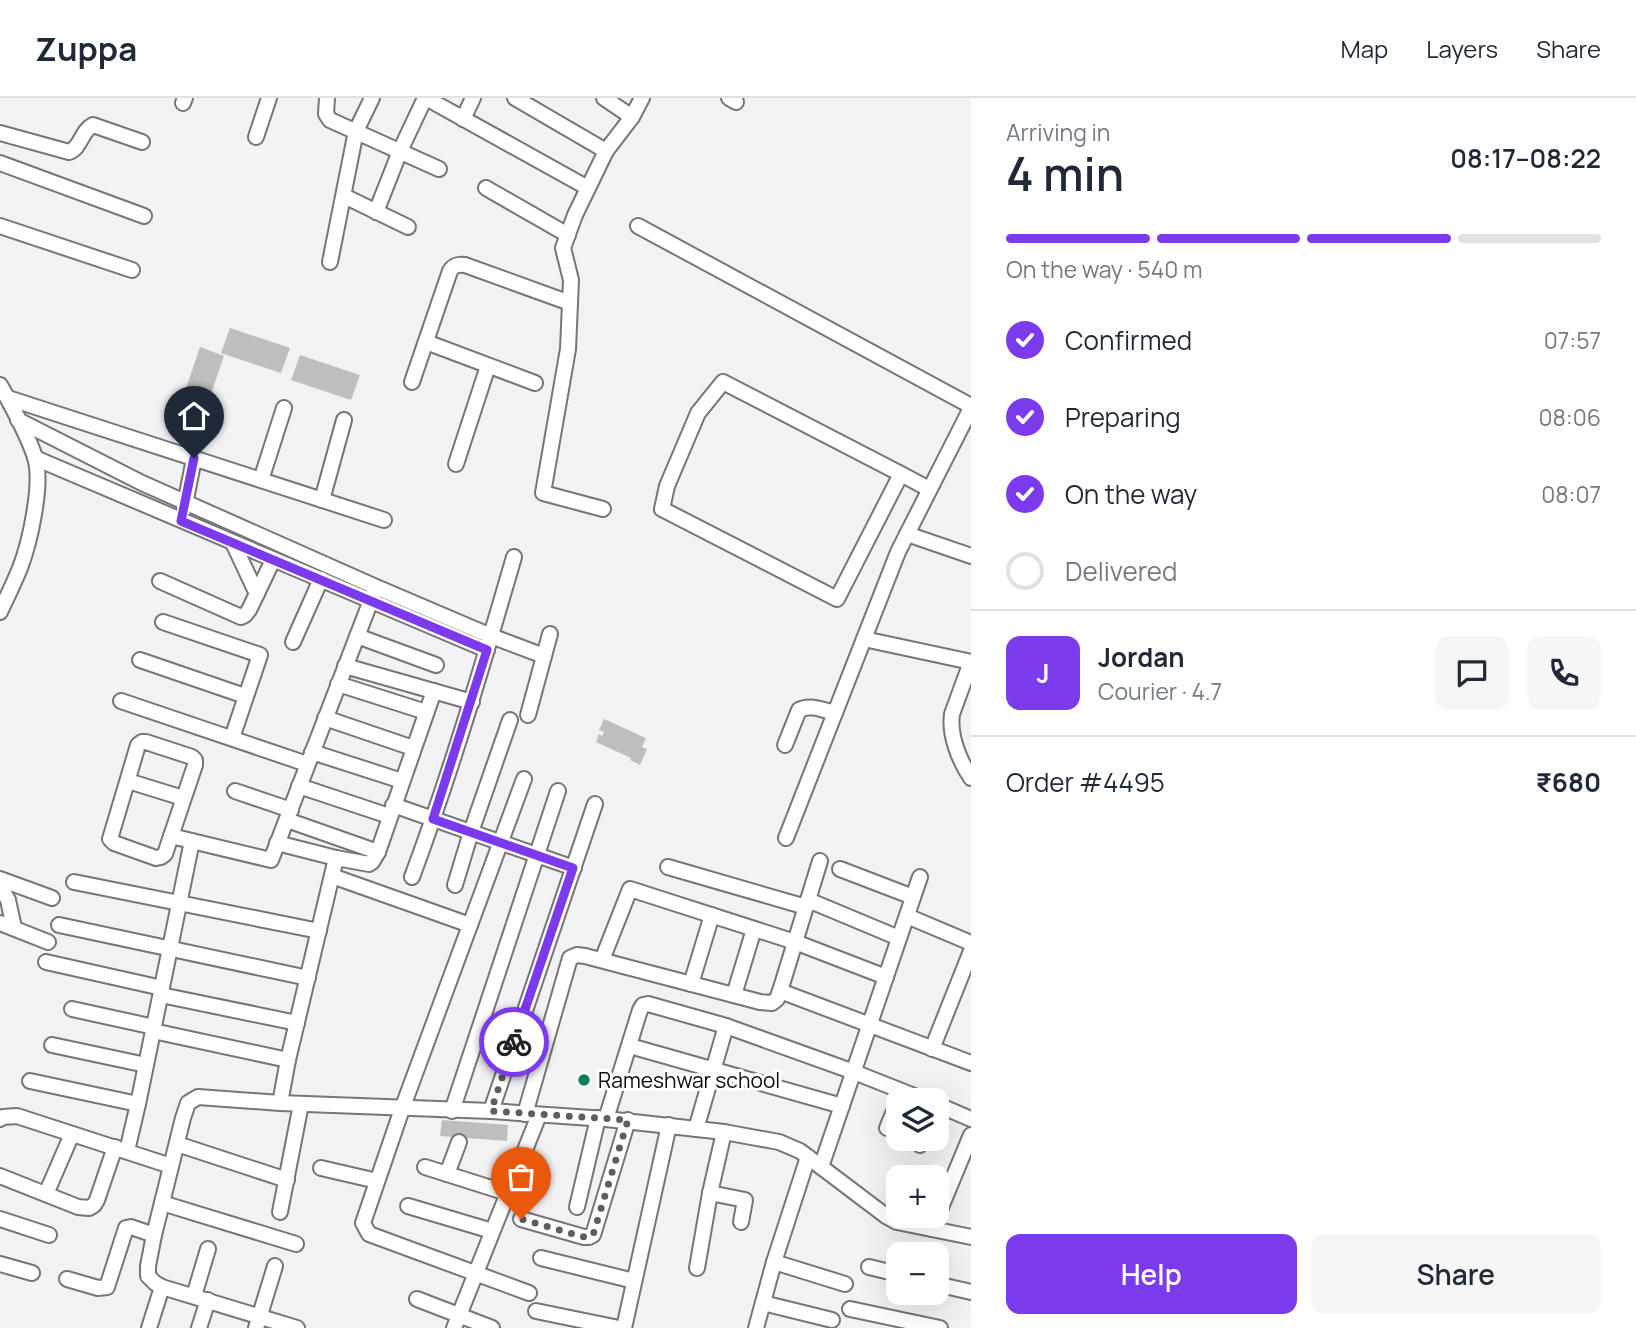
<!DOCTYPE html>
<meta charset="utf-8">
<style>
:root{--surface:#fff;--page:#f6f6f7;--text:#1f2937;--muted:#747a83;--line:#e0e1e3;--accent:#7c3aed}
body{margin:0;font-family:Manrope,sans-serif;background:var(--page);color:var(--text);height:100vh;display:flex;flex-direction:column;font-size:26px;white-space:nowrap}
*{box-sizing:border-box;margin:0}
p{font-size:23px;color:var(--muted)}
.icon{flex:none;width:38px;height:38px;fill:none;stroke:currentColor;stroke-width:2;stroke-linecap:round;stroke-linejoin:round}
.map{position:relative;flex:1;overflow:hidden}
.sheet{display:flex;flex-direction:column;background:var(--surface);width:665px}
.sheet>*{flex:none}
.controls{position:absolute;left:886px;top:990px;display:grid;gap:14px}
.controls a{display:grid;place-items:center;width:63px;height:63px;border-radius:14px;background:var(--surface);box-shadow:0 7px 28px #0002;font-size:35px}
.pin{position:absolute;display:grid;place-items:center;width:60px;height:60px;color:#fff;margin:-72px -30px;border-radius:50% 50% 50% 0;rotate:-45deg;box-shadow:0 0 7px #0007}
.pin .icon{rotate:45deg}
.courier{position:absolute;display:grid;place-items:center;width:70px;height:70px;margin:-35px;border:5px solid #7c3aed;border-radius:50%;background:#fff;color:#222;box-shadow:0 2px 9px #0007}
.headline em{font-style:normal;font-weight:600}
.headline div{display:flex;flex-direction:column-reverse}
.headline{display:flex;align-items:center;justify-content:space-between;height:119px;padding:0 35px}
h1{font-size:46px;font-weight:600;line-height:52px}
.bar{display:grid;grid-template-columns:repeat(4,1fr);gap:10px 7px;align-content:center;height:84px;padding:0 35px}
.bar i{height:9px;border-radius:5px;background:var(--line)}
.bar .current{background:var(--accent)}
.bar p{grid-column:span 4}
.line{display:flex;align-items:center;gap:18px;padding:0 35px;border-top:2px solid var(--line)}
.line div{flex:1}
.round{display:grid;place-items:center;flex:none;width:74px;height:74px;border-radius:14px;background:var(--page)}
ol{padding:0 35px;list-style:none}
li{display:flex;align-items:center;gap:21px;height:77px}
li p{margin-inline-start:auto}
li .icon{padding:7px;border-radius:50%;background:var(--accent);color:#fff;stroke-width:4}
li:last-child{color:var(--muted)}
li i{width:38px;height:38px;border:4px solid var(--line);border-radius:50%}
.button{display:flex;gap:14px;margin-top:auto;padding:14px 35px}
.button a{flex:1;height:80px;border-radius:14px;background:var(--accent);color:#fff;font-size:28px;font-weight:600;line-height:80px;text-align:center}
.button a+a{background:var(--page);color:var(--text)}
header{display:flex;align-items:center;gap:42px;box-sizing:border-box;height:98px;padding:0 35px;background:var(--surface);border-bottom:2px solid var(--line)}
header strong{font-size:33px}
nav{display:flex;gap:38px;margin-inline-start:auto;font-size:24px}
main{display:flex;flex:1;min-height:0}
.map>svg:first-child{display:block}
.building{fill:#c0bebd}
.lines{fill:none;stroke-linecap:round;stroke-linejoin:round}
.minor-casing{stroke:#757677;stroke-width:18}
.minor{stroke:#fff;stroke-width:14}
.done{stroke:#5e5e5e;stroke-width:7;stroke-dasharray:0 12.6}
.route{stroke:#7c3aed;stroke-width:9}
.poi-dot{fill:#0c7d59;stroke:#fff;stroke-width:2.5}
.labels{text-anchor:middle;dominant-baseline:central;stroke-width:6;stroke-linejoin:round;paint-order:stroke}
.poi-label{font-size:21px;fill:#0e0e0e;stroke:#fff;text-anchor:start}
</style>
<header>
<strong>Zuppa</strong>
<nav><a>Map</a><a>Layers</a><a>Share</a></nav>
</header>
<main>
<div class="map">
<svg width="971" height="1230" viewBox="0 0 971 1230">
<rect width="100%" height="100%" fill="#f2f2f4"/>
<!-- building -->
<g class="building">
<polygon points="230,230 290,250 281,275 221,255"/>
<polygon points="200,249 224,258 203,319 179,311"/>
<polygon points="300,257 360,277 351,302 291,282"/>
<polygon points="604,621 646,640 642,649 647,651 640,667 630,662 631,660 596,644 599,636 602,638 604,634 599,632"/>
<polygon points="442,1022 508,1027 507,1043 440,1038"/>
</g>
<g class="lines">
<defs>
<g id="minor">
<polyline points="327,0 326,16 330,22 439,71"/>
<polyline points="426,0 588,90"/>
<polyline points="515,0 606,53"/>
<polyline points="604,0 632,19"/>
<polyline points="729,0 736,4"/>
<polyline points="183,5 185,0"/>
<polyline points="463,21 473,0"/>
<path d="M0,35L69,54C81,50 81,33 93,27L142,44"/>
<polyline points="256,39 269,0"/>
<polyline points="0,65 144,118"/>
<polyline points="486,90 568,137"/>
<polyline points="344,98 408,129"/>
<polyline points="376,114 400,53 425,0"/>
<polyline points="0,128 132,172"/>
<polyline points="638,128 971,308"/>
<polyline points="330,164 356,33 372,0"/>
<polyline points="426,244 535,285"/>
<path d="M412,284L450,173C454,167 458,166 465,167L570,205"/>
<path d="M0,287C12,308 27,336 35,359C43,386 30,444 20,470C14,485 7,499 0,514"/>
<polyline points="8,300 384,422"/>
<polyline points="18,322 142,385 376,489 491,538 544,558"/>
<polyline points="35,360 487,552"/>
<polyline points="456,366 488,268"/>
<polyline points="901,376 837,501 662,411 667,388 698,315 723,284 901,376 929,391"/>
<polyline points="261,382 284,310"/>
<polyline points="322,402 344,322"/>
<polyline points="184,411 194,361"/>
<polyline points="603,411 543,395 568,251 571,182 563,150 575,117 606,53 632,19 642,0"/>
<polyline points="907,436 971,458"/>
<polyline points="233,445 257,496"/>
<polyline points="160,483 241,519 245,517 249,512 273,462"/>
<polyline points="163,524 260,557 232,640"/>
<polyline points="357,538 436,567"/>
<path d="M864,541L971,564L952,616C949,637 959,662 971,680"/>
<polyline points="293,544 321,481"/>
<polyline points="140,562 245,598"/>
<polyline points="345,568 472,604"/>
<polyline points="338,586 426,614"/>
<polyline points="121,603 307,666"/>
<polyline points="528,617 550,536"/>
<polyline points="325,620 413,650"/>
<polygon points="142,644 146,644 192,659 195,662 195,667 165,756 161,759 156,760 114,745 110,741 138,647"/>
<path d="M785,647L799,612C810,606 823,612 835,615"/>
<polyline points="312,654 402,683"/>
<polyline points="524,681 402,1011 363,1125 369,1136 529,1195"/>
<polyline points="128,683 183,700"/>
<polyline points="299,688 389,718"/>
<polyline points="235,693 291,712"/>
<polyline points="393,707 574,770"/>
<polyline points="287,722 378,754"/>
<polyline points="171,738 271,762 373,497"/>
<polyline points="786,740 898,454 971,310"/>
<polyline points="277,745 336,760 369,766 372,764 378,754 434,593"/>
<polyline points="668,769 806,809"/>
<polyline points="840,771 913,799"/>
<polyline points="332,778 470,827"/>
<path d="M412,779C451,674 483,566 514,459"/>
<polyline points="0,781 52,800"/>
<polyline points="74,784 319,833"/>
<polyline points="455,787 471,734 510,622"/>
<polyline points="0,788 8,802 14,830"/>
<polyline points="808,802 899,840"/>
<polyline points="907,818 971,845"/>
<polyline points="0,825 48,844"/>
<polyline points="59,827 308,880"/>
<polyline points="602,862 630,791 795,844 886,879"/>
<polyline points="46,864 162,890"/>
<polyline points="691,886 712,817"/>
<polyline points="780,893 971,965"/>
<polyline points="161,897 297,925"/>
<polyline points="734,897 754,831"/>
<polyline points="72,911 154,929"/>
<polyline points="153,933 288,962"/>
<polyline points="52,947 146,967"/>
<polyline points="630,948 842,1008"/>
<polyline points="932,951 971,853"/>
<polyline points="30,983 138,1006"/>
<polyline points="280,1005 288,962 336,760"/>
<polyline points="936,1006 971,1021"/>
<polyline points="452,1013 558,693"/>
<polyline points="491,1013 595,706"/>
<polyline points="525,1016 570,860 577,857 585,858 760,904 772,905 777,901 780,893 820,763"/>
<polyline points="0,1021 3,1019 17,1018 171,1068"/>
<polyline points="606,1021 640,912 643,907 648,906 726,928 854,974 927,1003"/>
<polyline points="887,1030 898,1004"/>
<polyline points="696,1031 726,928"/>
<polyline points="724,1034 710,1095 745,1102 741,1124"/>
<polyline points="177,1046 287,1082"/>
<polyline points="920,1047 922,1041"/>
<polyline points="127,1053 138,1006 192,743"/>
<polyline points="808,1059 774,1164 845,1186"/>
<polyline points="425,1069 507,1095"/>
<polyline points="821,1069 920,779"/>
<polyline points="321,1070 377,1083"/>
<polyline points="447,1076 459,1044"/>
<polyline points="0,1078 78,1109 89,1110 94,1107 97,1102 115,1049"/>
<polyline points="46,1096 72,1036"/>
<polyline points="162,1105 296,1146"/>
<polyline points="408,1108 492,1133"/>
<polyline points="577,1109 598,1020"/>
<polyline points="280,1114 301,1006"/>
<polyline points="0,1121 49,1137"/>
<polyline points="521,1121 584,1139 589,1139 593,1137 628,1022"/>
<polyline points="932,1131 971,1037"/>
<polyline points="541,1160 634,1183"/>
<polyline points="0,1166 32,1175"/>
<polyline points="869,1169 898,1176"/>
<polyline points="697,1170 710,1095"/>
<polyline points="67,1181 98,1190 107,1189 126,1130 131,1129 154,1137"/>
<polyline points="936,1186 971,1194"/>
<polyline points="194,1198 208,1151"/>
<polyline points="417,1201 492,1230"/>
<polyline points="763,1205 832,1222"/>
<polyline points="850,1211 940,1230"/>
<polyline points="536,1213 619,1230"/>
<polyline points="149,1230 162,1189"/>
<polyline points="199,1230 208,1202"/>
<polyline points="256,1230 275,1168"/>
<polyline points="297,1230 162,1189 155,1185 148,1178 148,1168 154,1137 183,1020 188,1005 198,999 280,1005 491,1013 606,1021 724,1034 779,1044 800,1053 886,1118 897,1124 971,1139"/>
<polyline points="454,1230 539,1017"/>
<polyline points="624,1230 669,1027"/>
<polyline points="756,1230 774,1164"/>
</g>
</defs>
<!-- minor casing -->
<use href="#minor" class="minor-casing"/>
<!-- minor -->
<use href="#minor" class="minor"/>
</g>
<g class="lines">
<!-- done -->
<polyline class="done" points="514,944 491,1013 628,1022 593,1137 589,1139 584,1139 521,1121"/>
<!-- route -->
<polyline class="route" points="194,360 181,423 487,552 433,721 573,770 514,944"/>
</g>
<!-- markers -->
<circle class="poi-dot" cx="584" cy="982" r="7"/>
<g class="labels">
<!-- poi labels -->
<g class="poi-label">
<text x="598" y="982">Rameshwar school</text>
</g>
</g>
</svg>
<div class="controls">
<a><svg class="icon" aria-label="layers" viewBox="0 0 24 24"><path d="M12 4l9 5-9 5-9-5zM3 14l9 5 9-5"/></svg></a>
<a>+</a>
<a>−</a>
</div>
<div class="pin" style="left:521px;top:1121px;background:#ea580c"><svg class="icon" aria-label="bag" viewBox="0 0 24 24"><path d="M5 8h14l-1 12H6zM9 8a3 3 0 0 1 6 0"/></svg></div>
<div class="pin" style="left:194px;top:360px;background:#1f2937"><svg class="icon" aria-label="home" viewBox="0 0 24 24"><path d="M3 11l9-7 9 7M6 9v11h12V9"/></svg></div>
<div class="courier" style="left:514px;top:944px"><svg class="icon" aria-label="bike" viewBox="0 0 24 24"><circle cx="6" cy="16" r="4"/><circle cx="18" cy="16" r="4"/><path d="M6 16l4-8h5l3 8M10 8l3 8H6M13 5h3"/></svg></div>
</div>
<section class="sheet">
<div class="headline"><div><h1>4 min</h1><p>Arriving in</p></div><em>08:17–08:22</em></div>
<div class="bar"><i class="current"></i><i class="current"></i><i class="current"></i><i></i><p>On the way · 540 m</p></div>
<ol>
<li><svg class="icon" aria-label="check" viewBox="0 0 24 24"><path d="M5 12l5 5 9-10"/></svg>Confirmed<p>07:57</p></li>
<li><svg class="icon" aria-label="check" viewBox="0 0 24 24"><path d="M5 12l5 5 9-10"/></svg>Preparing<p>08:06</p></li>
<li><svg class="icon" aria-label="check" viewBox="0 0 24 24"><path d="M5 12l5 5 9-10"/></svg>On the way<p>08:07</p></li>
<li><i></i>Delivered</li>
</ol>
<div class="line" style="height:126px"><b class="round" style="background:var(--accent);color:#fff">J</b><div><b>Jordan</b><p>Courier · 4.7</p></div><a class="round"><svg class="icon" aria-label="chat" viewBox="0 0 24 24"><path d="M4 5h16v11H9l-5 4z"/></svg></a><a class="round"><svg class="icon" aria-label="phone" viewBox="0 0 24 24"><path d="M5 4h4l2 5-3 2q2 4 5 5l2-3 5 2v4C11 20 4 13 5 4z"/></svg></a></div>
<div class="line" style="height:91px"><div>Order #4495</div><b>₹680</b></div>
<div class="button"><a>Help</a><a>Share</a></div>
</section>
</main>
